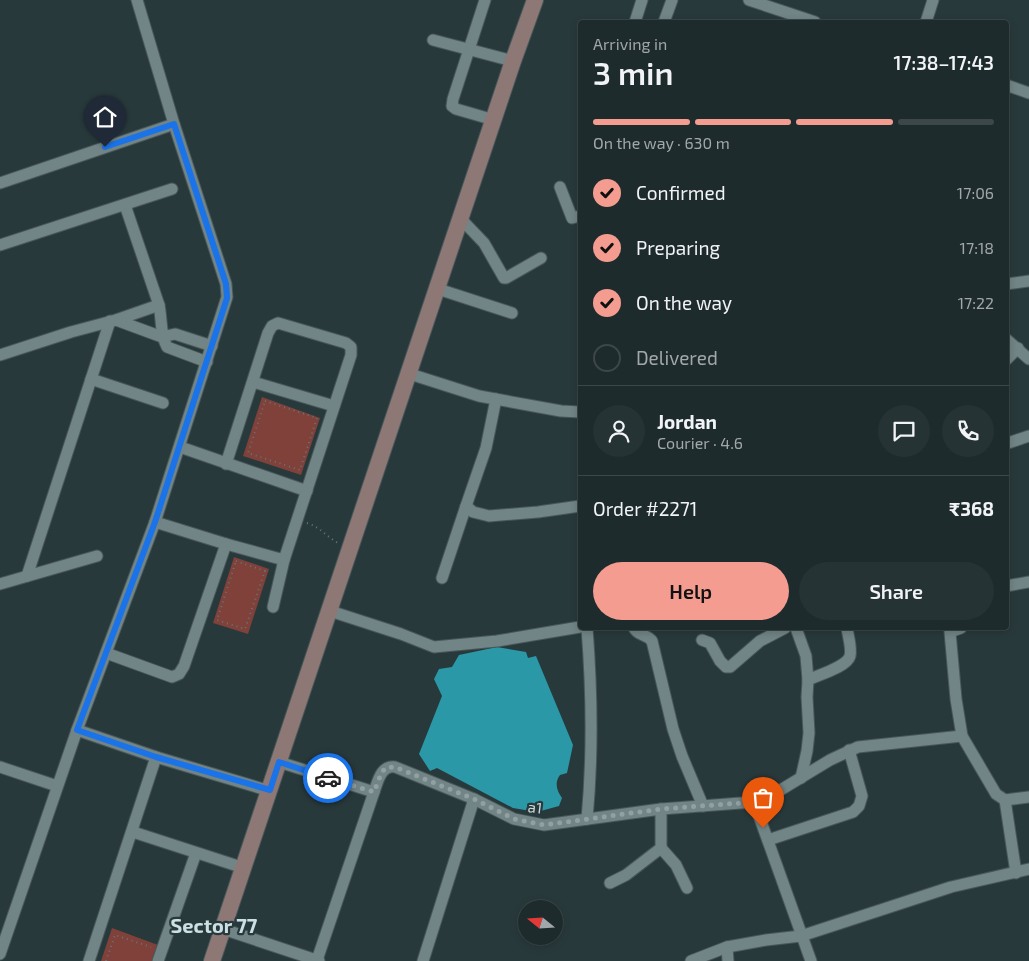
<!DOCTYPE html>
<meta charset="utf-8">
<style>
:root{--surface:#1e2b2d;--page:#263335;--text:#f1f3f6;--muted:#a1a7aa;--line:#3c4749;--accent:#f59c91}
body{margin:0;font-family:"Exo 2",sans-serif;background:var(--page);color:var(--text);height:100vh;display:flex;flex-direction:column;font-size:19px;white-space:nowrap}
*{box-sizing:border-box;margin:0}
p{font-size:16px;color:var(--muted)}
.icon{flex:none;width:28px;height:28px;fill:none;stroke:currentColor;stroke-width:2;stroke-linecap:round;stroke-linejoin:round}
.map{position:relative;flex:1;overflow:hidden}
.details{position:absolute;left:578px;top:20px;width:431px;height:610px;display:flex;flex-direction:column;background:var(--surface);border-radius:5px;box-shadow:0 2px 8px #0003,0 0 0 1px var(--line)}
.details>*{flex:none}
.needle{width:32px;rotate:288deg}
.controls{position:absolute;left:518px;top:900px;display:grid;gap:10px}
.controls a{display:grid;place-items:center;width:45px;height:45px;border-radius:50%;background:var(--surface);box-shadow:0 2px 8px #0003,0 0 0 1px var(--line);font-size:25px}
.pin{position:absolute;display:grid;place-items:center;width:42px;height:42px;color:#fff;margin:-51px -21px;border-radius:50% 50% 50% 0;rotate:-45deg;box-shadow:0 0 5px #0007}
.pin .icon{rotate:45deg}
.courier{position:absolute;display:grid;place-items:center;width:50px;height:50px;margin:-25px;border:4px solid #1a73e8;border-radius:50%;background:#fff;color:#222;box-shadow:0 1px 6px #0007}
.overview em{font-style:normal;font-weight:600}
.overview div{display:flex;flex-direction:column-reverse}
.overview{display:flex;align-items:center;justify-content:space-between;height:85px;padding:0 15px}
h1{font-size:32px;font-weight:600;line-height:38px}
.bar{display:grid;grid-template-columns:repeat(4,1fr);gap:8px 5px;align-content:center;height:60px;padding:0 15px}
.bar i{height:6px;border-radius:4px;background:var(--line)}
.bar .on{background:var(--accent)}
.bar p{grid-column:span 4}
.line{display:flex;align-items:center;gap:12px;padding:0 15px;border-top:1px solid var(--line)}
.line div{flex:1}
.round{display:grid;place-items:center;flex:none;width:52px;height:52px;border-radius:26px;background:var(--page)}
ol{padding:0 15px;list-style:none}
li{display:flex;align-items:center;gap:15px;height:55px}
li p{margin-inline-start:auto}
li .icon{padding:5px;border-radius:50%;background:var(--accent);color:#111;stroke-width:4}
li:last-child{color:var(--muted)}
li i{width:28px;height:28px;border:2px solid var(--line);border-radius:50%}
.action{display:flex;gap:10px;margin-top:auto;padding:10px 15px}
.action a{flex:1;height:58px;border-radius:30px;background:var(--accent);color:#111;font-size:20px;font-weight:600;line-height:58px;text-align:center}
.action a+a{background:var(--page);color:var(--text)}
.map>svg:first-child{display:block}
.green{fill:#7f413a}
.water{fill:#2b98a7}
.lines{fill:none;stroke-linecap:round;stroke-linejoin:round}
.street-casing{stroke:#49575a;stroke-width:13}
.secondary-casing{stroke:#49575a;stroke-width:18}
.path{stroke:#667577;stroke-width:2;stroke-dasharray:1 4;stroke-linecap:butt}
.street{stroke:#718486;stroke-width:11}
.secondary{stroke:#8e7876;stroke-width:16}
.done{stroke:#93a0a2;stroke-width:5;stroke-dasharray:0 9}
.route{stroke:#1a73e8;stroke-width:6}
.labels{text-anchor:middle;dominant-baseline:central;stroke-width:4.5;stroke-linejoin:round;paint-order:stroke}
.street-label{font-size:15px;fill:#cdd7d9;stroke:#28393c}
.district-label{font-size:20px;font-weight:bold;fill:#cce0e3;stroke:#28393c}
</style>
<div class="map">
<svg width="1029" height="961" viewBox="0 0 1029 961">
<rect width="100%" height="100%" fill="#28393c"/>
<!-- green -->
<g class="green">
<polygon points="262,397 320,418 301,475 243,456"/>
<polygon points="234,557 269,569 248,634 213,623"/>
<polygon points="112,928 158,945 153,961 101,961"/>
</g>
<!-- water -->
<path class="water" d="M497,647L526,652L528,658L536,656L573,745L567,773L560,775C554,783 557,791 562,798L559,806L537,812L513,808L437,768L430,771L419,754L442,696L434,679L439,669L452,667L459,655Z"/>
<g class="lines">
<defs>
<g id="street">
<polyline points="485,0 453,99 452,106 456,109 494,120"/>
<polyline points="749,0 815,22"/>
<polyline points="635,22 642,0"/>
<polyline points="664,22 672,0"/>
<polyline points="926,22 933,0"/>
<polyline points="433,40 513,61"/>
<polyline points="1006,85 1029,93"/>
<polyline points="0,183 174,124"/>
<polyline points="560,187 572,218 580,216"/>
<path d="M125,205L159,305C162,319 160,334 167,347L207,362"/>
<polyline points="461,219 484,243 504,278 506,278 541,258"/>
<polyline points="0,245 172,189"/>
<polyline points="1006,284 1029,281"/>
<polyline points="438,289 512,313"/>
<polyline points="116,320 159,305"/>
<polyline points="1006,339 1029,359"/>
<polyline points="0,355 71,332 116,320 162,337 175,334 212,346"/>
<polyline points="1006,360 1018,348"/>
<polyline points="410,374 479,396 561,411 580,412"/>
<polyline points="91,379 163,403"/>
<polyline points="253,382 334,406"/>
<polyline points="496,399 486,448 466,506 473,512 489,516 538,512 580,506"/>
<polyline points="1008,443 1029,436"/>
<polyline points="180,447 307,491"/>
<polyline points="155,522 226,544 284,560 351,355 351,347 346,343 278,323 272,326 268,333 226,464"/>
<polyline points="27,576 110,321"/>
<polyline points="442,578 466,506"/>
<polyline points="0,584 97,556"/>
<polyline points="1006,586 1029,582"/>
<polyline points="273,607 284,560"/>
<polyline points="330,611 401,634 434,647 497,641 580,627"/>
<path d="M587,628C592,692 593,755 587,819"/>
<path d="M634,628C638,636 647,634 652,641L673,729L682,756L703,806"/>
<polyline points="796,628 806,656 808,680 807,697 809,733 807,751 801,778"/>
<polyline points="961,628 950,632 956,699 962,736 996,794 1005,800 1029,797"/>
<polyline points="702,640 710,643 720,661 726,667 730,667 760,641 785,628"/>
<polyline points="106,653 172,677 179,674 184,666 226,544"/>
<path d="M808,680C818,675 847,667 850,656C852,648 848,636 847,628"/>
<polyline points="77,730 156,757 270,791"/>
<polyline points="279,762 374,792"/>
<polyline points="0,767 57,786"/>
<polyline points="1005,800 1016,873"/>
<polyline points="754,802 769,797 830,760 858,747 962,736"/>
<polyline points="133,832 244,868"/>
<polyline points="768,840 853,812 859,806 862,796 849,750"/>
<polyline points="661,848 676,865 687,888"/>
<polyline points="610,883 626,875 661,848 661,809"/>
<polyline points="223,929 319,961"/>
<polyline points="727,947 728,961"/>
<polyline points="0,954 77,730 155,522 227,297 226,284 174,124 137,0"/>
<path d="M317,960L374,792C378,781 381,765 395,767L474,799L514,819L544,825L661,809L754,802L811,961"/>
<polyline points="89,961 156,757"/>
<polyline points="158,961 196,853"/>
<polyline points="423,961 474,799"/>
<polyline points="691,961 727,947 766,940 801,936 951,887 1029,869"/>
</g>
<polyline id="secondary" points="212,961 513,61 535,0"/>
</defs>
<!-- street casing -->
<use href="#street" class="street-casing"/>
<!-- secondary casing -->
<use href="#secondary" class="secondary-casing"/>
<!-- path -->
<g class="path">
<polygon points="265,401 317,418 300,470 248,453"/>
<path d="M307,523C320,527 327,537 338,543"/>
<polygon points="236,561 265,571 245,629 217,620"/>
<polyline points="106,961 115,935 151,947"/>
</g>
<!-- street -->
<use href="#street" class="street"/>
<!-- secondary -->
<use href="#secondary" class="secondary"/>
</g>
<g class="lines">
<!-- done -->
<polyline class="done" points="328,778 374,792 381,774 385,768 395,767 474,799 514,819 544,825 661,809 754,802 763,828"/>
<!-- route -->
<polyline class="route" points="105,147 174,124 226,284 227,298 155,522 77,730 156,757 270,790 279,762 328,778"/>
</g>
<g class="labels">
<!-- street labels -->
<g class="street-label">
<text transform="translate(535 807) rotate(7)">a1</text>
</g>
<!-- district labels -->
<g class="district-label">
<text x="214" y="925">Sector 77</text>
</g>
</g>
</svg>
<div class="controls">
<a><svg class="needle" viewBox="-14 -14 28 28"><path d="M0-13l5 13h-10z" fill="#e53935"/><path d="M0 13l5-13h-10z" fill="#a1a7aa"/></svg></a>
</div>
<div class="pin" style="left:763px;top:828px;background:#ea580c"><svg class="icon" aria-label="bag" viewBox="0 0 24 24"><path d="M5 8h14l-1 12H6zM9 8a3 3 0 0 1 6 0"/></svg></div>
<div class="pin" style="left:105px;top:147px;background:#1f2937"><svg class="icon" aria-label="home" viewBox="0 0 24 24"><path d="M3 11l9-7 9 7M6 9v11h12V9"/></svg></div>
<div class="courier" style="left:328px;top:778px"><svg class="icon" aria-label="car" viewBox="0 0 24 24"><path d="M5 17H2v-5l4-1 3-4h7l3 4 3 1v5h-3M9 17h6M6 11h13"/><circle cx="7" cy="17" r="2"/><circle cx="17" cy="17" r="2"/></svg></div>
<section class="details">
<div class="overview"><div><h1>3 min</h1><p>Arriving in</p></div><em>17:38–17:43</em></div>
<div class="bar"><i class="on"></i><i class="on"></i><i class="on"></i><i></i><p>On the way · 630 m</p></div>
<ol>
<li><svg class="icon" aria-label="check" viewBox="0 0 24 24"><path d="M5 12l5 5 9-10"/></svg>Confirmed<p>17:06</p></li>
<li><svg class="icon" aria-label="check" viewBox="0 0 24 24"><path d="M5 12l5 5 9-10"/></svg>Preparing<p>17:18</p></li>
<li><svg class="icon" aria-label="check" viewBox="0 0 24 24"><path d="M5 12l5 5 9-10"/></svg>On the way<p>17:22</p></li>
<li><i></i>Delivered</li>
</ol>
<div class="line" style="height:90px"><a class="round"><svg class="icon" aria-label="person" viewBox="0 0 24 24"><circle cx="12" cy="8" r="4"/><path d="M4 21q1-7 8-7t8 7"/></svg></a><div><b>Jordan</b><p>Courier · 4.6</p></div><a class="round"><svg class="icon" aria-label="chat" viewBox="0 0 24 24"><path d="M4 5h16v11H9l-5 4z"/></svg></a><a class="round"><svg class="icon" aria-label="phone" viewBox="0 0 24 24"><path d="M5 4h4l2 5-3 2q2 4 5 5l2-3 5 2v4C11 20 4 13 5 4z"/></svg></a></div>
<div class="line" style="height:65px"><div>Order #2271</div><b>₹368</b></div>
<div class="action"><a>Help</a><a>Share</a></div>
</section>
</div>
